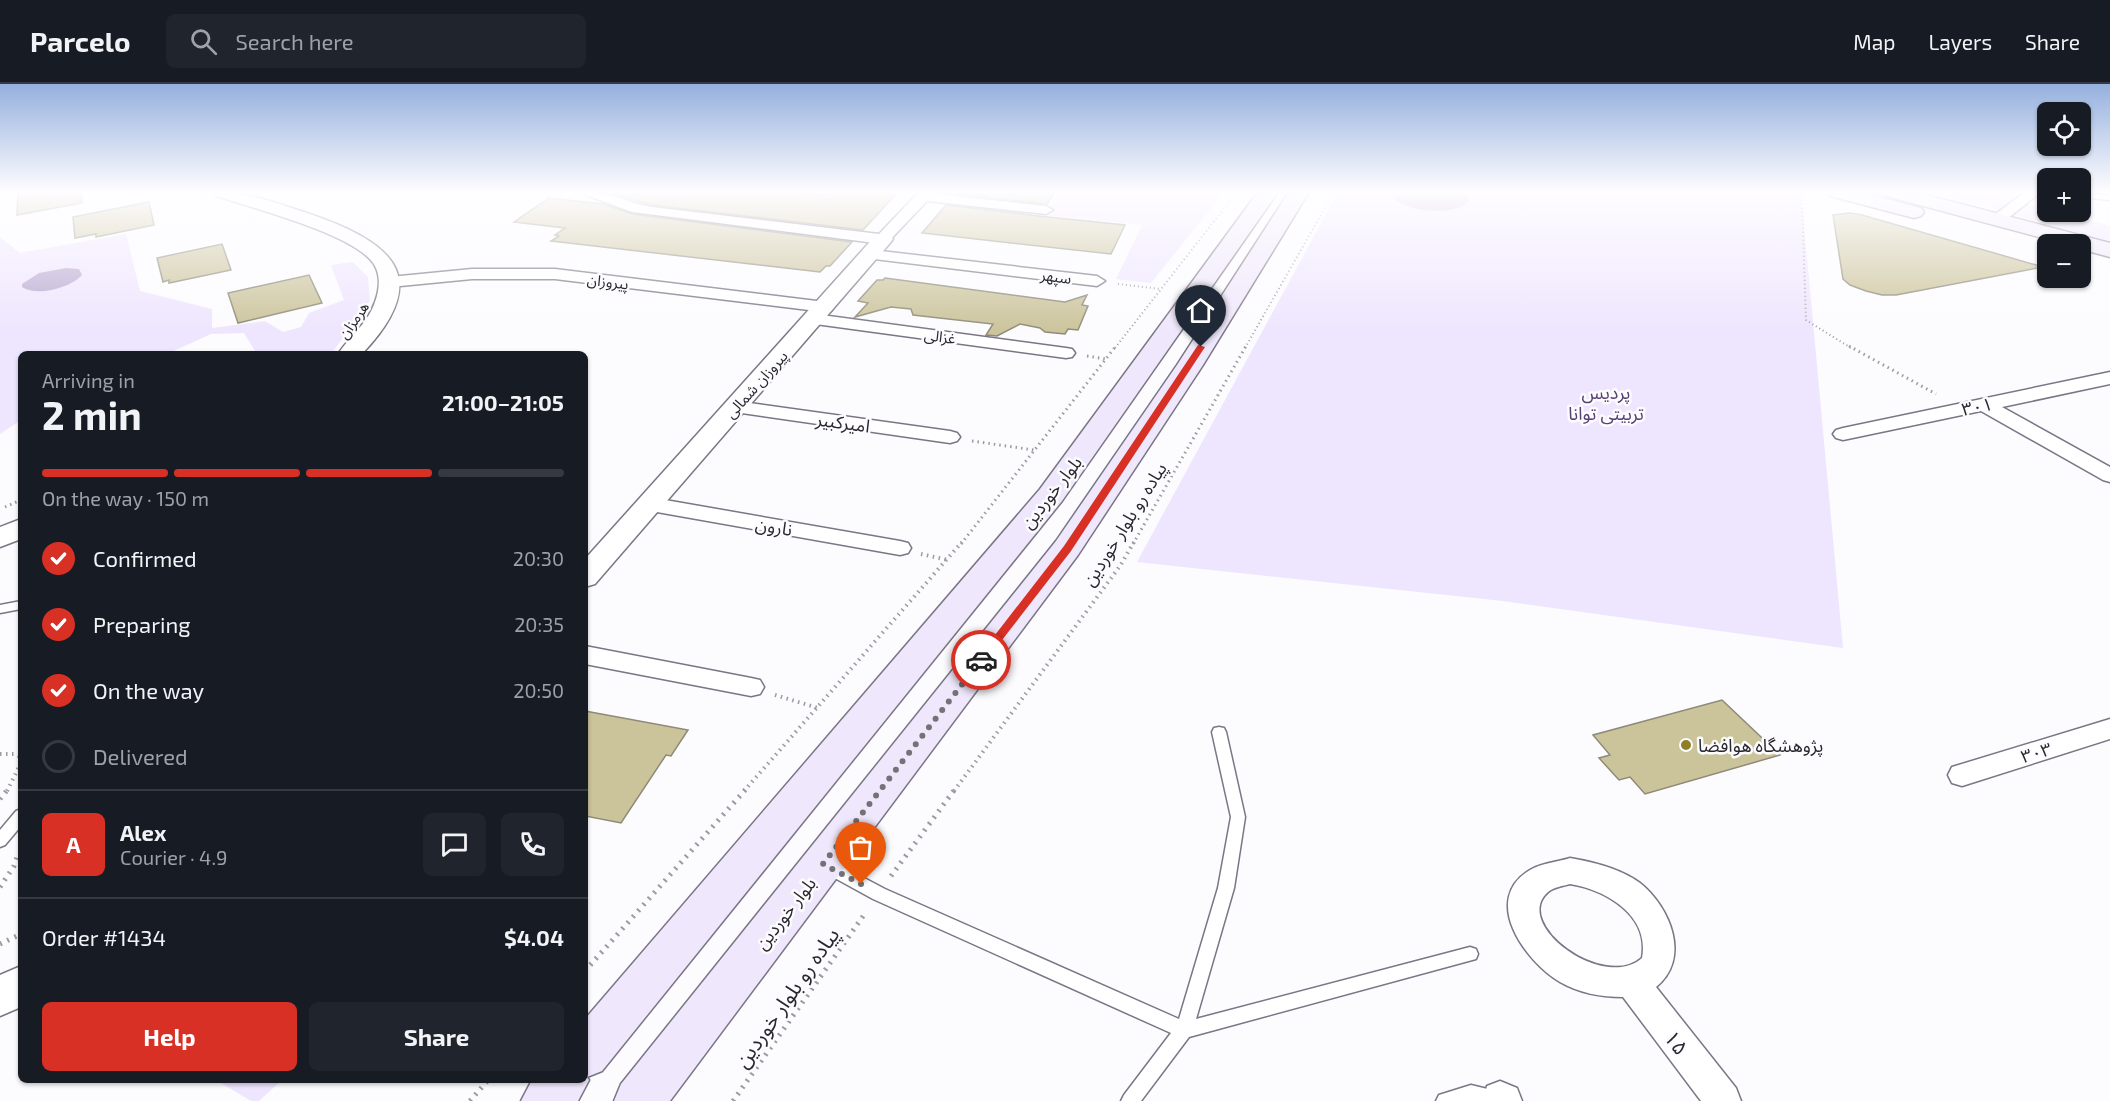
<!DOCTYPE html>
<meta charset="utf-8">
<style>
:root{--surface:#171b24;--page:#20242c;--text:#f1f3f6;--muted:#9ea1a6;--line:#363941;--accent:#d93025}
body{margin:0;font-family:"Exo 2","Noto Sans Arabic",sans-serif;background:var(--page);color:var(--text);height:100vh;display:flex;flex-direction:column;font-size:22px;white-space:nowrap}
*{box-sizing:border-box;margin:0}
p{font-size:20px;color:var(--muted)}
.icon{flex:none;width:33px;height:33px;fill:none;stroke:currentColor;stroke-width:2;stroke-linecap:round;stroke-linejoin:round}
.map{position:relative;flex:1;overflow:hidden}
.details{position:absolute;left:18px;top:267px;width:570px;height:732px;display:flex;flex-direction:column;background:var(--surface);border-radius:9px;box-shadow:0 2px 4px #0004}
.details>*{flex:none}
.fabs{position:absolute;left:2037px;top:18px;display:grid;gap:12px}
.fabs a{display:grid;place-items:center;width:54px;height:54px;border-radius:9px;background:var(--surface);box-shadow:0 2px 4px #0004;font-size:30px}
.pin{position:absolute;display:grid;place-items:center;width:51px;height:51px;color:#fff;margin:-62px -26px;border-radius:50% 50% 50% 0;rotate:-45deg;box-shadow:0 0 6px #0007}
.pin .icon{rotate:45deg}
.courier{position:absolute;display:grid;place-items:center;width:60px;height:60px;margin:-30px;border:4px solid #d93025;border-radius:50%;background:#fff;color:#222;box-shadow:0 2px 8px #0007}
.overview em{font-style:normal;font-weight:700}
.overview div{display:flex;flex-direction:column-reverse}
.overview{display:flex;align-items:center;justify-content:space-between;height:102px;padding:0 24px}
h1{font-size:39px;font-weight:700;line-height:45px}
.bar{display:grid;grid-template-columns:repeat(4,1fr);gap:9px 6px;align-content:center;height:72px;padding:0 24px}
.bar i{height:8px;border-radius:4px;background:var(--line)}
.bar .on{background:var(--accent)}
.bar p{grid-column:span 4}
.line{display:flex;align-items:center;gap:15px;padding:0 24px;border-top:2px solid var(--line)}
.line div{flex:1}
.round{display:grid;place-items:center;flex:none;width:63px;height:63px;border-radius:9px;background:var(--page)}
ol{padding:0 24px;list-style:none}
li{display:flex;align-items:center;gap:18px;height:66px}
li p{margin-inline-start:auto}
li .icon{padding:6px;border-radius:50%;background:var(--accent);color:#fff;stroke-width:4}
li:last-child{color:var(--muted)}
li i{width:33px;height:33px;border:3px solid var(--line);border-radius:50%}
.cta{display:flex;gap:12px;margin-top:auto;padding:12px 24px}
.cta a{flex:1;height:69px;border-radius:9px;background:var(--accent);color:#fff;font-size:24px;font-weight:700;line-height:69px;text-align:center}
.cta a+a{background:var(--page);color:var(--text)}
header{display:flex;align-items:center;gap:36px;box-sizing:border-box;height:84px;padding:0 30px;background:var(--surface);border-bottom:2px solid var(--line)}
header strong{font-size:28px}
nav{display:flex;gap:33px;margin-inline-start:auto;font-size:21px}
.search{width:420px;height:54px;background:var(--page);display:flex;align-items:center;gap:15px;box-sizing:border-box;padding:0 21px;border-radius:9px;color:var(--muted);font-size:22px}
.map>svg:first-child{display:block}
.green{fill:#eee5fe}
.water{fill:#b8a9d0}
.building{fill:#cbc39a;stroke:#8d8a79;stroke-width:1.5}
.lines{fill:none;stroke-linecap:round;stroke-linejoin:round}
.service-casing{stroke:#7b7585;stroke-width:3}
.minor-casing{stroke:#7b7585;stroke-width:3}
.tertiary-casing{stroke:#7b7585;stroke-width:3}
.secondary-casing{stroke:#7b7585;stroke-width:3}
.path-far3{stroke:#9d9ba0;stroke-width:2;stroke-dasharray:1 3;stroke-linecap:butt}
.path-far2{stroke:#9d9ba0;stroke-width:3;stroke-dasharray:1.5 4;stroke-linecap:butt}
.path-far1{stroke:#9d9ba0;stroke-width:4;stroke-dasharray:1.5 4.5;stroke-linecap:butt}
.path{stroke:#9d9ba0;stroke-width:5;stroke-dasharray:2 6;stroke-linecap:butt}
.service{fill:#fff;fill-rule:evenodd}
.minor{fill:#fff;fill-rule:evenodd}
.tertiary{fill:#fff;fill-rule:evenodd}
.secondary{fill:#efe7fb;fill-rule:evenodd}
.route{fill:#d93025}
.done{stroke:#747277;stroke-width:6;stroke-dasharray:0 10.8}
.poi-dot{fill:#8e7f25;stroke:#fcfbfe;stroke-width:2}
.labels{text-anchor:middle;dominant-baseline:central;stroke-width:5;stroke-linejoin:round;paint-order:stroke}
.far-street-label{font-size:15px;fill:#2a282e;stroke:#fcfbfe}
.park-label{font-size:18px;fill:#574074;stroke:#fcfbfe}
.street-label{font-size:18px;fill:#2a282e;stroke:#fcfbfe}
.poi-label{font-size:18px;fill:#2a282e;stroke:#fcfbfe;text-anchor:start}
.near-street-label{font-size:21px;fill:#2a282e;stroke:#fcfbfe}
</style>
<header>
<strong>Parcelo</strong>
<div class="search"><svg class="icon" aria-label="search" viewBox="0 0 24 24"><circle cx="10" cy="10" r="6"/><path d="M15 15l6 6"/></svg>Search here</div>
<nav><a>Map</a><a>Layers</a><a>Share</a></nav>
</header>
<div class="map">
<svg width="2110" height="1017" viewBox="0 0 2110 1017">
<rect width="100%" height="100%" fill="#fcfbfe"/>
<!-- green -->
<g class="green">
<polygon points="1060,108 1224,108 1151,199 1116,195 1142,141 1045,131"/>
<polygon points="1338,108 1801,108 1843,564 1503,517 1137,478"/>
<path d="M1934,108C1974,108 2010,115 2047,125L2048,128H2057L2110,142V158Z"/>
<polygon points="126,150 140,207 212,225 212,244 265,237 283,248 301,243 309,229 344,216 331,181 353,178 368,193 370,217 331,270 257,270 244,249 211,250 167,270 21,270 21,336 0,350 0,153 20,169"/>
<polygon points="216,996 282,996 259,1017 251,1017"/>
</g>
<!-- water -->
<g class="water">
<path d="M1389,108H1465L1469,117C1455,133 1398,129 1389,108Z"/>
<path d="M66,184L79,185L82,191C70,204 37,213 22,203V200L39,189Z"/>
</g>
<!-- building -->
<g class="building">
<polygon points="18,108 81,108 82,119 17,131"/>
<polygon points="614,108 799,108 827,111 831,108 898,108 863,146 652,121 614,110"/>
<polygon points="958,108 1055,108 1047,120 956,110"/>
<polygon points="549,114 603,120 632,130 852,158 830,182 826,182 820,188 551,157 559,152 555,151 565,144 514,138"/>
<polygon points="149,118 154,141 96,153 96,150 75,154 73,133"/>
<polygon points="946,121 1038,132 1125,141 1111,170 922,149"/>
<polygon points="1850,129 1862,131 2043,183 1896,211 1882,211 1866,207 1850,201 1843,195 1833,131"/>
<polygon points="222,160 231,186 169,199 169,196 163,198 157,174"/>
<polygon points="309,191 322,219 238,239 228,209"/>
<polygon points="885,194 1065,218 1087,211 1082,221 1088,222 1078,246 1068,245 1065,250 1045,248 1040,244 1020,240 997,252 986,251 993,240 913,231 911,225 891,223 855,233 868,219 858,217 877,196 883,196"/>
<polygon points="1722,616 1780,671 1645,710 1630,693 1619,696 1599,674 1610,671 1593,651"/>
<polygon points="585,627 688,646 671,672 666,671 621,739 585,732"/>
</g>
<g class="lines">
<defs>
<g id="service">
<polygon points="2080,109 2110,112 2110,116 2080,113"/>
<polygon points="21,517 21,525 0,529 0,521"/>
<polygon points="1219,643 1224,644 1226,648 1245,733 1234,804 1196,935 1470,863 1476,865 1478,870 1476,875 1189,953 1141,1017 1121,1017 1124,1011 1171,949 873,815 822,787 819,782 822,777 827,776 832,777 885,805 1179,935 1218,804 1231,733 1212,648 1214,644"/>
<polygon points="21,725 21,742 5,761 0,763 0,746 16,727"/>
<polygon points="1471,1001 1504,1009 1507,1015 1506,1017 1436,1017 1439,1011"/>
</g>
<g id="minor">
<path d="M584,108C609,107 627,119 652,123L879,150L919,108L1046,122L1053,126L1046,130L927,117L888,158L883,160L632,128L586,111Z"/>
<polygon points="2025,108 2041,108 2003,138 1993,138 1990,135 1993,132"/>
<polygon points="872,166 1097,192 1105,197 1097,202 866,174 864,171 866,168"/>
<polygon points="472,185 555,185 825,218 831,219 834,223 831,227 825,228 555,195 472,195 390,203 382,198 390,193"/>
<polygon points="814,230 1066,264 1072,265 1075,269 1072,273 1066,274 808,239 805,235 808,231"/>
<polygon points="2110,288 2110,300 2002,323 2110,383 2110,398 2103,396 1981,327 1843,356 1836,354 1833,350 1836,346 1843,344"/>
<polygon points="735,317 950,347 957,349 960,353 957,357 950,359 728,327 725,323 728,319"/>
<polygon points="648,413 900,457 908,459 911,464 908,469 900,471 640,425 637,420 640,415"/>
<polygon points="585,562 751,594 760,596 764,603 760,610 751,612 585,580"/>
<polygon points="2110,635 2110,655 1962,702 1952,699 1948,691 1952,683"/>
<path d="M1570,774C1594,778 1621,785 1640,799C1671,824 1691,875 1656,903L1736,1004L1741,1017H1701L1623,913C1601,913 1579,909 1560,898C1526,878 1480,816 1530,786C1541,779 1558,778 1570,774ZM1570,800C1606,806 1650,831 1642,874C1604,908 1511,840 1548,808C1554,803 1563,802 1570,800Z"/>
<polygon points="1500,997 1517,1004 1522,1017 1483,1017 1487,1002"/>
</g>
<g id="tertiary">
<path d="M214,108C246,107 276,119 307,129C389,157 437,191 362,270H338C350,252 368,239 375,218C379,207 381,193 375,182C359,151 251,124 217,112Z"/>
<polygon points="883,149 890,151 893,155 890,159 595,500 585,503 585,475 876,151"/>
<polygon points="21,435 21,455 0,463 0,443"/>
<polygon points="21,882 21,923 0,932 0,891"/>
</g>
<g id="secondary">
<polygon points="1258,108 1278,108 1062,417 602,987 587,993 589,996 578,1017 521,1017 532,996 585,996 585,935 1040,405"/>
<polygon points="1289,108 1309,108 1203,281 1078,471 670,1017 614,1017 621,1000 1056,457 1177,281"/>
<polygon points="1827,108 1860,108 1921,124 1924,128 1921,132 1914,134 1830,112"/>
<polygon points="1883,108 1915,108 2110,159 2110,173 2080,165 2080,160 2065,160 1886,112"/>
</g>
</defs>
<!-- service casing -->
<use href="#service" class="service-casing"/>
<!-- minor casing -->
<use href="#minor" class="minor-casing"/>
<!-- tertiary casing -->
<use href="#tertiary" class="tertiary-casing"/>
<!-- secondary casing -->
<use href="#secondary" class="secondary-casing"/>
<!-- path-far3 -->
<g class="path-far3">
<polyline points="181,108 203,114"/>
<polyline points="1804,108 1802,115 1806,236 1851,264"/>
<polyline points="1118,200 1161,205"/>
<polyline points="1115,264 1237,108"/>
<polyline points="1245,264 1334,108"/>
</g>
<!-- path-far2 -->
<g class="path-far2">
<polyline points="1849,262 1936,310"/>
<polyline points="1087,272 1106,275"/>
<polyline points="972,357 1034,366"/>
<polyline points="5,423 21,416"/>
<polyline points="961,460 1116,262"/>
<polyline points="1133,460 1246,262"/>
</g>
<!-- path-far1 -->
<g class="path-far1">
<polyline points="921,470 948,476"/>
<polyline points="775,611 818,624"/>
<polyline points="0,670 14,670 21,673"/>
<polyline points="7,707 21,679"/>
<polyline points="744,707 962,458"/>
<polyline points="954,707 1120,482 1134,458"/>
</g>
<!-- path -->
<g class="path">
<polyline points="0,715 8,705"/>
<polyline points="891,792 955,705"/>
<polyline points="0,803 14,782 18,770"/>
<polyline points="0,860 21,850"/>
<polyline points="585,887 746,705"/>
<polyline points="470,1017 488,996"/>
<polyline points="733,1017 866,828"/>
</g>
<!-- service -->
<use href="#service" class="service"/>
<!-- minor -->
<use href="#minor" class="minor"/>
<!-- tertiary -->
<use href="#tertiary" class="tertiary"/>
<!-- secondary -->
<use href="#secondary" class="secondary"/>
</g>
<!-- sky -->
<linearGradient id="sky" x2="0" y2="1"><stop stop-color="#95b0de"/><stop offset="0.43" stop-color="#fefdff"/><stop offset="1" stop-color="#fefdff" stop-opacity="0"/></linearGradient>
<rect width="2110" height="250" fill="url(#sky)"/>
<!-- route -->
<polygon class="route" points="1198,261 1205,263 1071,467 985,578 978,578 978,573 1064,462"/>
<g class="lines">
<!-- done -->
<polyline class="done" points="861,800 823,780 981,576"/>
</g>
<!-- markers -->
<circle class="poi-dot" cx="1686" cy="661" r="6"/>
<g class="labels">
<!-- far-street labels -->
<g class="far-street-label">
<text transform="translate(1056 192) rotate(7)">سپهر</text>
<text transform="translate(608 197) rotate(7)">پیروزان</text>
<text transform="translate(353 236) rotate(-55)">هرمزان</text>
<text transform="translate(940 252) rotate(8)">غزالی</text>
<text transform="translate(756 300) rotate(-48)">پیروزان شمالی</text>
</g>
<!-- park labels -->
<g class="park-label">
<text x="1606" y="308">پردیس<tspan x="1606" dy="21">تربیتی توانا</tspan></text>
</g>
<!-- street labels -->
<g class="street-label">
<text transform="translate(1977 322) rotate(-12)">۳۰۱</text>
<text transform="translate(843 338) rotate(8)">امیرکبیر</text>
<text transform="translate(1051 408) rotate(-52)">بلوار خوردین</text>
<text transform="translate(1124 440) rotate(-58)">پیاده رو بلوار خوردین</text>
<text transform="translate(774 442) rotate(10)">نارون</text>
<text transform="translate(2036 668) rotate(-17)">۳۰۳</text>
<text transform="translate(785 829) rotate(-52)">بلوار خوردین</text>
</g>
<!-- poi labels -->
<g class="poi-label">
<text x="1698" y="661">پژوهشگاه هوافضا</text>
</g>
<!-- near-street labels -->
<g class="near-street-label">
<text transform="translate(786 913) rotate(-55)">پیاده رو بلوار خوردین</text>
<text transform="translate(1677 958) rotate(52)">۱۵</text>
</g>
</g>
</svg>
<div class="fabs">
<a><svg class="icon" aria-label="locate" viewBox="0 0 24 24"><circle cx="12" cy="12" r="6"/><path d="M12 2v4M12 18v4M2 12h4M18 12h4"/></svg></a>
<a>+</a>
<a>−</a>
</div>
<div class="pin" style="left:861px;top:800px;background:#ea580c"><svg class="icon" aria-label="bag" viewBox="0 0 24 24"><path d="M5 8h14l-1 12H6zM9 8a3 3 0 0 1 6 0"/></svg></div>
<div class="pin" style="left:1201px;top:263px;background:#1f2937"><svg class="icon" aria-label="home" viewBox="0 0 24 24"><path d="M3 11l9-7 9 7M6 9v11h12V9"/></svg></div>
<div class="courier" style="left:981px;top:576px"><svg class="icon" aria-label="car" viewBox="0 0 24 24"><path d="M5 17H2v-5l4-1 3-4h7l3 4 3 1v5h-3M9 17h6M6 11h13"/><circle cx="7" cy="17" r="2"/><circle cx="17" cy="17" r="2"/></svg></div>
<section class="details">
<div class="overview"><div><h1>2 min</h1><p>Arriving in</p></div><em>21:00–21:05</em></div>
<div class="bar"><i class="on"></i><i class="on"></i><i class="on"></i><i></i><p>On the way · 150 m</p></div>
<ol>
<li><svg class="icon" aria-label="check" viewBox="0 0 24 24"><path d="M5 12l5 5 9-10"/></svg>Confirmed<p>20:30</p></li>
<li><svg class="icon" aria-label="check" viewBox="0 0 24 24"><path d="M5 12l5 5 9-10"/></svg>Preparing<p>20:35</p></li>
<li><svg class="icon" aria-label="check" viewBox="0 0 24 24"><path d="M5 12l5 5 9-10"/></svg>On the way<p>20:50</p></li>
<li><i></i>Delivered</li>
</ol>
<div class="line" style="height:108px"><b class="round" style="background:var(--accent);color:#fff">A</b><div><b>Alex</b><p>Courier · 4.9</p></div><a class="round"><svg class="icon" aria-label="chat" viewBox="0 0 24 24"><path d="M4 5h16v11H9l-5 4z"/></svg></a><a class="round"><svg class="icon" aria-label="phone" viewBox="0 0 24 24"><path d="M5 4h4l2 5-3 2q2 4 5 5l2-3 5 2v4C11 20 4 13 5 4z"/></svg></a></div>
<div class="line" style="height:78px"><div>Order #1434</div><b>$4.04</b></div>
<div class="cta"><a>Help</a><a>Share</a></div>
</section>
</div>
